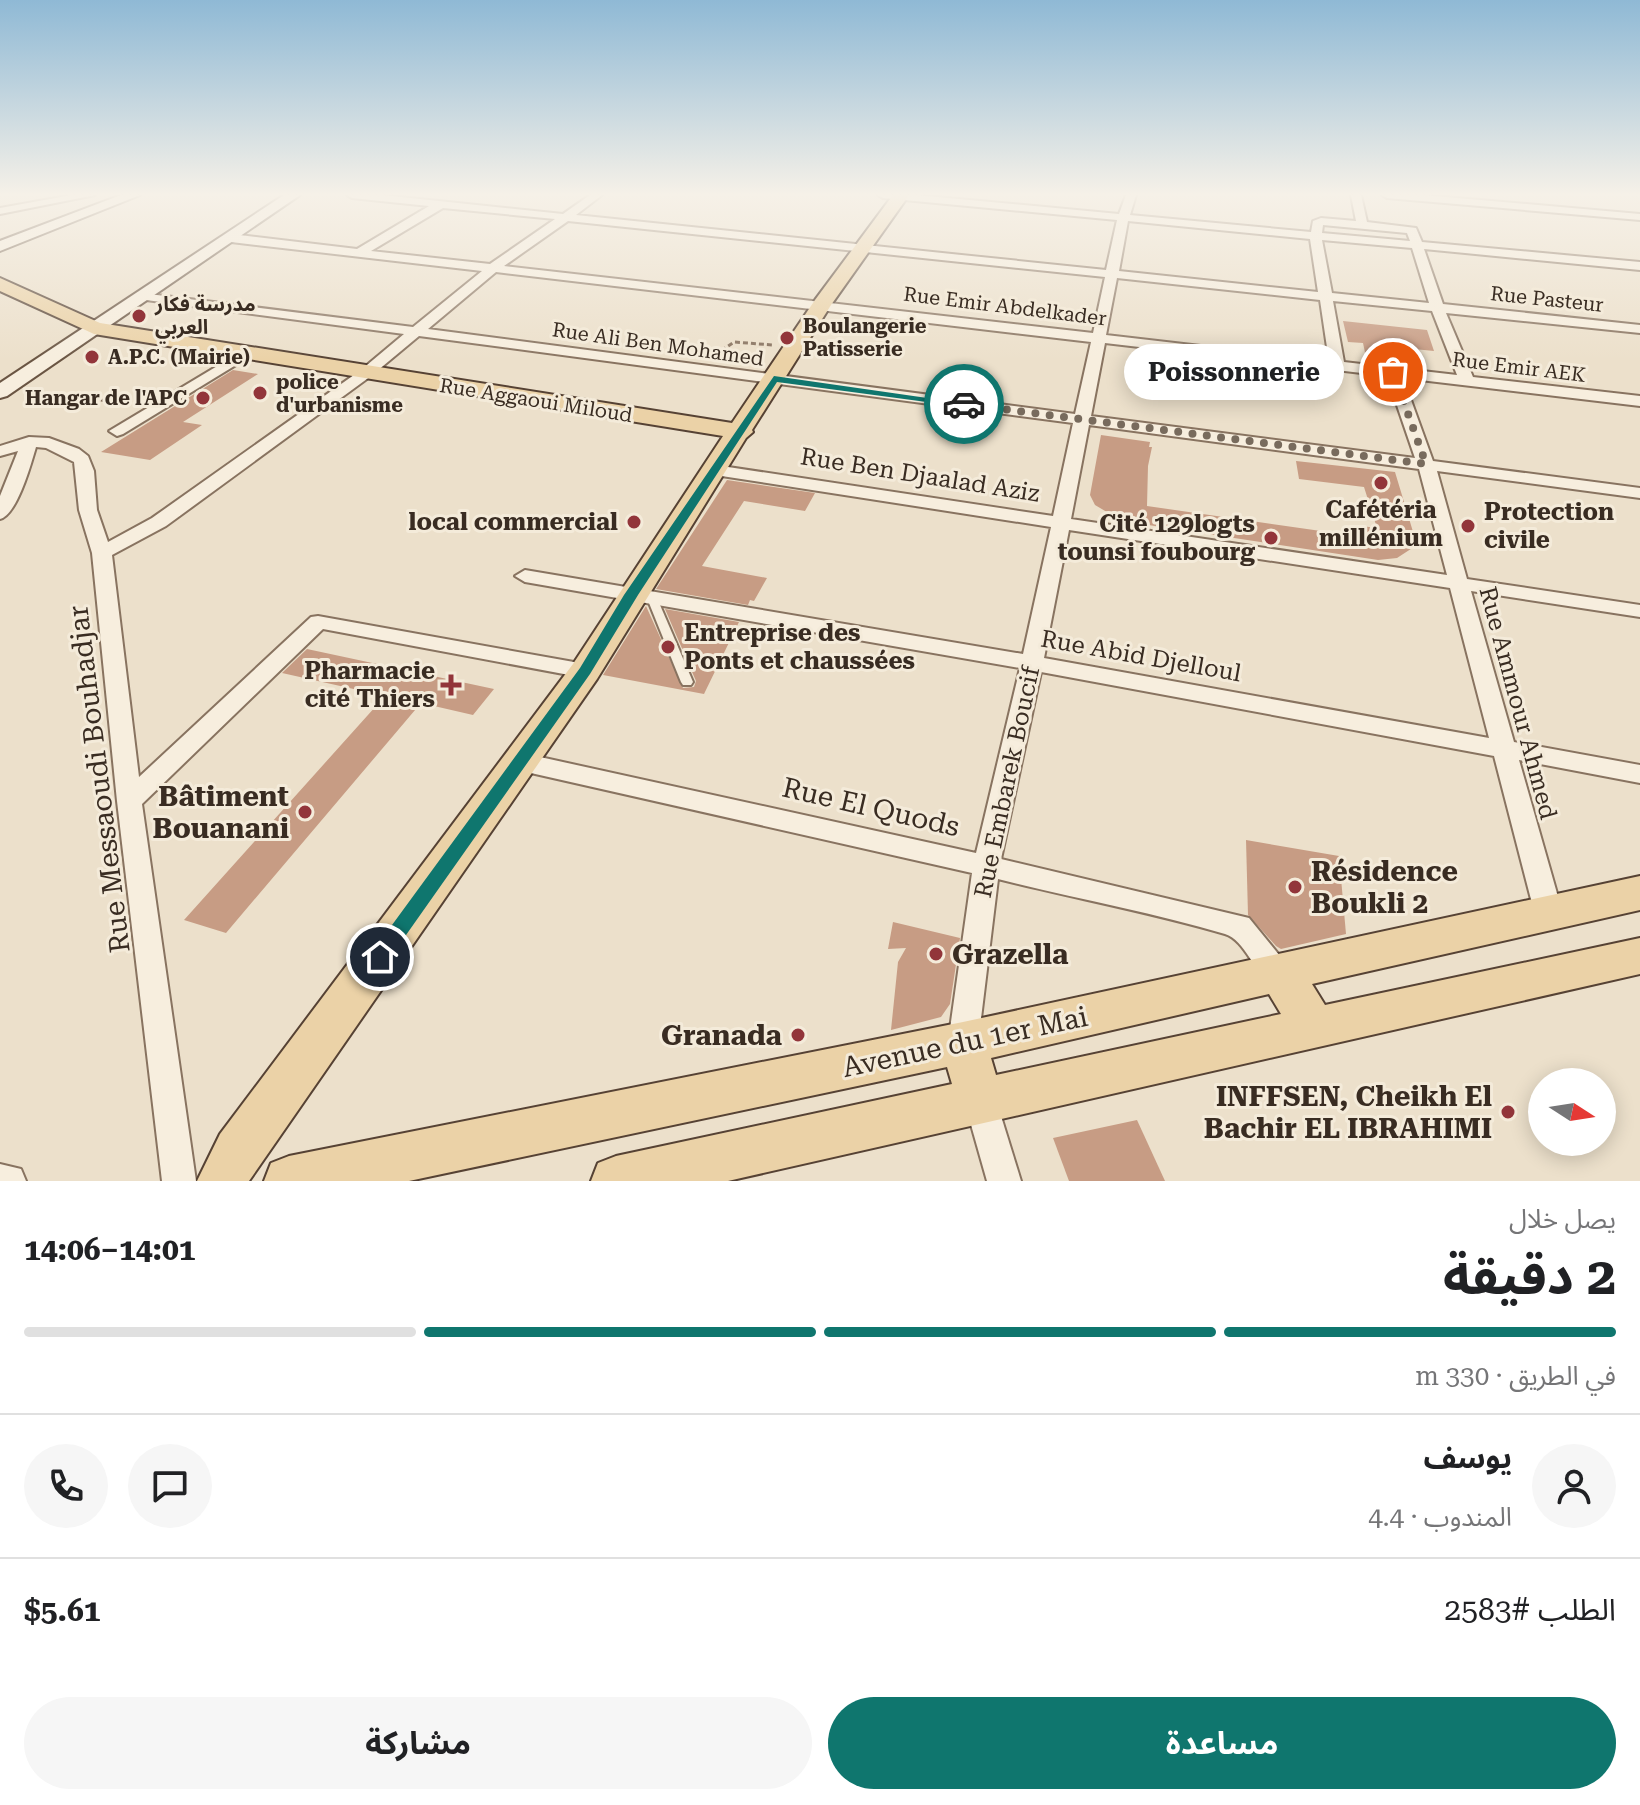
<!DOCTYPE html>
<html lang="ar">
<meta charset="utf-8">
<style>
:root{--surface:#fff;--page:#f6f6f6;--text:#202124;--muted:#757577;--line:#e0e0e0;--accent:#0f766e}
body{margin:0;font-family:"Roboto Serif","Noto Sans Arabic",serif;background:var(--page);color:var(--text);direction:rtl;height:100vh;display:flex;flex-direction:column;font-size:30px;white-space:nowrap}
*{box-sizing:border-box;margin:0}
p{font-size:26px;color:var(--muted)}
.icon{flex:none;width:44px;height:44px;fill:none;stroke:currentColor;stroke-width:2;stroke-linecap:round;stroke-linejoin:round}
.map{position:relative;height:1181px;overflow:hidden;direction:ltr}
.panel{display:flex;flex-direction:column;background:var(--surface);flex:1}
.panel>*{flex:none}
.needle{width:52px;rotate:102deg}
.buttons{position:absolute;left:1528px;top:1068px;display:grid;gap:16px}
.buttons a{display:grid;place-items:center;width:88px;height:88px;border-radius:50%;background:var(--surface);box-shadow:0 4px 20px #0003;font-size:40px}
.pin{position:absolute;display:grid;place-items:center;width:68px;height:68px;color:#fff;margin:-34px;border:4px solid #fff;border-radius:50%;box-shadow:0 2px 8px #0007}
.courier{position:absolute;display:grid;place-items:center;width:80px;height:80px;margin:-40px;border:6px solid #0f766e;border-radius:50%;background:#fff;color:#222;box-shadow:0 2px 10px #0007}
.bubble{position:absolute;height:56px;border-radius:28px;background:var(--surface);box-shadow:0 4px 20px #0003;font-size:26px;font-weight:700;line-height:56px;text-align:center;direction:rtl}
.headline em{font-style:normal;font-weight:700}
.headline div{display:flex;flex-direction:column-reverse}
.headline{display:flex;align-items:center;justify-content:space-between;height:136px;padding:0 24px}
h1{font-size:52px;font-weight:700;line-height:60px}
.bar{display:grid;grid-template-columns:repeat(4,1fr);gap:12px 8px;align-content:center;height:96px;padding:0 24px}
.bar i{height:10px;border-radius:6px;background:var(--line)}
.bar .on{background:var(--accent)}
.bar p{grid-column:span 4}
.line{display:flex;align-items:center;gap:20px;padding:0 24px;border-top:2px solid var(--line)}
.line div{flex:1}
.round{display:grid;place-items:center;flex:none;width:84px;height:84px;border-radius:42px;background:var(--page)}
.primary-button{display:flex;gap:16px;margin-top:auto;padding:16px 24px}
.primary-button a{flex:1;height:92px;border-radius:48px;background:var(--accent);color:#fff;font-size:32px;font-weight:700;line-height:92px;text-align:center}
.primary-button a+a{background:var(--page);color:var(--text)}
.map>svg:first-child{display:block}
.building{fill:#c79c84}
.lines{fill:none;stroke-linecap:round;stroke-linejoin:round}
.service-casing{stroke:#887360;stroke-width:4}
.minor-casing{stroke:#887360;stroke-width:4}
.secondary-casing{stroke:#6a5543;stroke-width:4}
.primary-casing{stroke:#564234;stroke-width:4}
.path{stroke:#887360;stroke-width:3;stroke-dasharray:5 3;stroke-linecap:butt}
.service{fill:#f7eede;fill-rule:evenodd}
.minor{fill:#f7eede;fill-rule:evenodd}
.secondary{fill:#f7eede;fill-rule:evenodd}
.primary{fill:#ebd2a7;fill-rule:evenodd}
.route{fill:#0f766e}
.done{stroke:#786b5d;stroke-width:8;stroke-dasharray:0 14.4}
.poi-dot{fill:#92353a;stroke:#f4ebda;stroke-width:3}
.labels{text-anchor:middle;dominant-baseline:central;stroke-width:6;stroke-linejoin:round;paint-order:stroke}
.far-street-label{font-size:20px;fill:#392c22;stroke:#f4ebda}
.far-poi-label{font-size:20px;font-weight:bold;fill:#392c22;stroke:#f4ebda;text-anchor:start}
.street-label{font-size:24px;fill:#392c22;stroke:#f4ebda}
.poi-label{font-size:24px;font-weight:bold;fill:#392c22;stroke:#f4ebda;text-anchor:end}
.near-street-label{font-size:28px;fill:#392c22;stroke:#f4ebda}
.near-poi-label{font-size:28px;font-weight:bold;fill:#392c22;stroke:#f4ebda;text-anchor:end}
</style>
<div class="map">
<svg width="1640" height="1181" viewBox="0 0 1640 1181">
<rect width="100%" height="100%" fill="#ece0cb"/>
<!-- building -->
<g class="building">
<polygon points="1343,321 1427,330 1434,351 1414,349 1420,368 1367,362 1363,343 1348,342"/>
<polygon points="233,370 258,374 183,422 202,425 150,460 101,452"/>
<polygon points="1101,435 1150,442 1149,447 1152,447 1148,466 1147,506 1356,536 1353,525 1377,528 1364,487 1299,479 1296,461 1395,472 1417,545 1397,558 1378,560 1122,521 1095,505 1090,495"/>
<polygon points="727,480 815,493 805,511 744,501 702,566 767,578 754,601 750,600 748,605 656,589"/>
<polygon points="646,606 683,688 694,687 696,681 665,609 739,622 704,694 603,675"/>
<polygon points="307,649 494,689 473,715 421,703 226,933 184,920 385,696 282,673"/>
<polygon points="1246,840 1339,856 1346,934 1281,949 1276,946 1248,915"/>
<polygon points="893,922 960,938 950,1004 941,1017 891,1030 898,962 906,948 888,949"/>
<polygon points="1137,1120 1165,1181 1069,1181 1053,1138"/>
</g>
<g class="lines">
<defs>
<polygon id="service" points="652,595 657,598 693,682 691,685 683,685 681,682 647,598"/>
<g id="minor">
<polygon points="72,195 95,195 0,214 0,208"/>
<path d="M347,195H382L563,214L590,195H602L576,215L1106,270L1117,220L883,198L878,195H916L1119,214L1126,195H1136L1130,215L1311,232L1313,221L1321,218L1356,221L1351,195H1361L1367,222L1416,228L1422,242L1640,262V270L1424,249L1443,304L1640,325V333L1446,313L1473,377L1640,396V406L1403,378L1433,461L1640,488V498L1437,471L1467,579L1640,605V617L1471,591L1514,742L1640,765V783L1519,760L1562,911L1558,919L1548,922L1538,919L1534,911L1494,756L1041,672L1001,859L1249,918L1293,972L1289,981C1257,993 1251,942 1225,934C1151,912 1073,898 998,879L978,1043L974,1053L963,1057L952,1053L948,1043L972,873L522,771L514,768L510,762L514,756L522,753L976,853L1020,668L525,582L515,576L525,570L1023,654L1051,527L715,475L706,470L715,465L1053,516L1073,423L419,336L371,376L166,526L112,555L139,777L311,617L318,616L585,664L593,666L596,671L593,676L585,678L323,629L142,804L196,1181H162L117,801L92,553L79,510L74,462L46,448L36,447C31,464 17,515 0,519V496L18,451L0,456V446L29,437L49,438L79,449L88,456L94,471L97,510L108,542L152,518L361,370L404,334L146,300L141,299V293L413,327L482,271L231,242L225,238L231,234L357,249L429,206L352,198ZM443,208L555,219L490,264L371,251ZM568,221L1105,277L1093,333L504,266ZM1128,221L1310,239L1318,292L1119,271ZM1323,225L1407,233L1410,241L1322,233ZM1322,240L1412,248L1429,303L1332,293ZM496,272L1091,342L1075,414L428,329ZM1117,278L1320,300L1329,361L1106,335ZM1333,301L1432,311L1457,375L1344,362ZM1105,343L1387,376L1415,458L1091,416ZM1089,425L1419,469L1447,575L1071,519ZM1069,530L1450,588L1489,738L1044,658Z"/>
<polygon points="1382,195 1423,195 1640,214 1640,220 1387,198"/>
<polygon points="244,350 249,351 249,357 123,434 117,436 109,431"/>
<polygon points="980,1085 991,1089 996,1100 1021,1181 987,1181 964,1100 969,1089"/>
<polygon points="0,1164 21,1169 26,1181 0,1181"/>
</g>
<g id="secondary">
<polygon points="121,195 140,195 0,251 0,241"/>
<polygon points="284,195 300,195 7,396 0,398 0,383"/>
</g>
<g id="primary">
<polygon points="893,195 909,195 831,305 752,430 753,432 746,438 597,679 249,1181 197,1181 220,1134 573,664 723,436 94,334 0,291 0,278 100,323 732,423 815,300"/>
<path d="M1640,876V910L1312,984L1325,1005L1640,938V974L728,1181H591L598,1163L616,1156L952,1084L947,1067L409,1181H264L271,1163L289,1156L963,1022ZM1269,994L1281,1014L996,1075L991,1058Z"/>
</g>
</defs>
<!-- service casing -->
<use href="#service" class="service-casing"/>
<!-- minor casing -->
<use href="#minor" class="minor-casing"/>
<!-- secondary casing -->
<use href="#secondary" class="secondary-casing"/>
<!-- primary casing -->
<use href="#primary" class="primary-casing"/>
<!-- path -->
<g class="path">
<polyline points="715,355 734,342 772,345"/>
<polyline points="85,398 131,404"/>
</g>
<!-- service -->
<use href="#service" class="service"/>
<!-- minor -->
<use href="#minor" class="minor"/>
<!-- secondary -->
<use href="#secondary" class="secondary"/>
<!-- primary -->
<use href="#primary" class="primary"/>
</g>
<!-- sky -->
<linearGradient id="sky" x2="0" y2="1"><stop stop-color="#8fb9d5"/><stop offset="0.54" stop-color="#f6f1e8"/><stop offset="1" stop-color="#f6f1e8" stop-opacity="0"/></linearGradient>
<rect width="1640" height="360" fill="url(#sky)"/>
<!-- route -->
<polygon class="route" points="774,376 969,404 964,407 777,382 638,595 590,674 387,962 373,962 371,957 373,951 580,668 624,595"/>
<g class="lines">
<!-- done -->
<polyline class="done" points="964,404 1426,464 1393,372"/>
</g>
<!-- markers -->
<g class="poi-dot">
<circle cx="139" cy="316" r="8"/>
<circle cx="787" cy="338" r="8"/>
<circle cx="92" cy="357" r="8"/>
<circle cx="260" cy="393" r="8"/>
<circle cx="203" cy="398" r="8"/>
<circle cx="1381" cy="483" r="8"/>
<circle cx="634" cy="522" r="8"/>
<circle cx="1468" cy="526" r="8"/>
<circle cx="1271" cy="538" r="8"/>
<circle cx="668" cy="647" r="8"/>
<path d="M447 673h8v8h8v8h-8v8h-8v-8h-8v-8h8z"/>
<circle cx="305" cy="812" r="8"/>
<circle cx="1295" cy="887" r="8"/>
<circle cx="936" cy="954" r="8"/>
<circle cx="798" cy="1035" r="8"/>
<circle cx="1508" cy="1112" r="8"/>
</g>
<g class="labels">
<!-- far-street labels -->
<g class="far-street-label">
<text transform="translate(1547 299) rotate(6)">Rue Pasteur</text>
<text transform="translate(1005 306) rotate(7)">Rue Emir Abdelkader</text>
<text transform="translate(658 344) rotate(8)">Rue Ali Ben Mohamed</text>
<text transform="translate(1519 367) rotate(7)">Rue Emir AEK</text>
<text transform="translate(536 400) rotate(9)">Rue Aggaoui Miloud</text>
</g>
<!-- far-poi labels -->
<g class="far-poi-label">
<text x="155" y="304">مدرسة فكار<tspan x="155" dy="23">العربي</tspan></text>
<text x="803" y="326">Boulangerie<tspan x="803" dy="23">Patisserie</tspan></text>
<text x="108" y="357">A.P.C. (Mairie)</text>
<text x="276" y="382">police<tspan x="276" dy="23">d'urbanisme</tspan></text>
<text x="187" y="398" text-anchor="end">Hangar de l'APC</text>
</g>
<!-- street labels -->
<g class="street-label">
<text transform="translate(920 475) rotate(9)">Rue Ben Djaalad Aziz</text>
<text transform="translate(1141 656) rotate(10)">Rue Abid Djelloul</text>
<text transform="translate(1518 703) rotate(75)">Rue Ammour Ahmed</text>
<text transform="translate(1007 782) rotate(-78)">Rue Embarek Boucif</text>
</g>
<!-- poi labels -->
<g class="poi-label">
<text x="1381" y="510" text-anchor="middle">Cafétéria<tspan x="1381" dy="28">millénium</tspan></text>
<text x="1484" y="512" text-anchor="start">Protection<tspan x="1484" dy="28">civile</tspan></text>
<text x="618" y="522">local commercial</text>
<text x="1255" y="524">Cité 129logts<tspan x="1255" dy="28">tounsi foubourg</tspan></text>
<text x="684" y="633" text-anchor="start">Entreprise des<tspan x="684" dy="28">Ponts et chaussées</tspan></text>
<text x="435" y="671">Pharmacie<tspan x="435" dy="28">cité Thiers</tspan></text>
</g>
<!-- near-street labels -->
<g class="near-street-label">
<text transform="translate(99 779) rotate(-97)">Rue Messaoudi Bouhadjar</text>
<text transform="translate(871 807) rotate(13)">Rue El Quods</text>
<text transform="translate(965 1042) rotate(-12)">Avenue du 1er Mai</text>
</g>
<!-- near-poi labels -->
<g class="near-poi-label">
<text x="289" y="796">Bâtiment<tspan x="289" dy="32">Bouanani</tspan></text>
<text x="1311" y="871" text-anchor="start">Résidence<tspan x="1311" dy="32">Boukli 2</tspan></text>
<text x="952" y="954" text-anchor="start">Grazella</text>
<text x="782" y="1035">Granada</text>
<text x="1492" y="1096">INFFSEN, Cheikh El<tspan x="1492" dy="32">Bachir EL IBRAHIMI</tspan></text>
</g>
</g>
</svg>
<div class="buttons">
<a><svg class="needle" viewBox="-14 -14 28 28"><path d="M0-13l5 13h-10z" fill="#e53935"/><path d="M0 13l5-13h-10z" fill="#757577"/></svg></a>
</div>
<div class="pin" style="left:1393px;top:372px;background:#ea580c"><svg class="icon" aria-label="bag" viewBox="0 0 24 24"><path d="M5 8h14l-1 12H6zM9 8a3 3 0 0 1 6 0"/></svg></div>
<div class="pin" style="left:380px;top:957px;background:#1f2937"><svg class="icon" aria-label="home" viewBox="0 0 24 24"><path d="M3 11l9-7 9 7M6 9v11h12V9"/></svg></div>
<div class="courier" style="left:964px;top:404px"><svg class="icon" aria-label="car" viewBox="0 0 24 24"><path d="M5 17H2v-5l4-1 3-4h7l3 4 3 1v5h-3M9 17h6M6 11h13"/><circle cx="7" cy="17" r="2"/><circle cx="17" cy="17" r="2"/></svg></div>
<div class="bubble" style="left:1124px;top:344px;width:220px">Poissonnerie</div>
</div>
<section class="panel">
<div class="headline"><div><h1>2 دقيقة</h1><p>يصل خلال</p></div><em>14:01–14:06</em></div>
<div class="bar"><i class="on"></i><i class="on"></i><i class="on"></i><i></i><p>في الطريق · 330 m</p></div>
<div class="line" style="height:144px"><a class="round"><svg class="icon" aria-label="person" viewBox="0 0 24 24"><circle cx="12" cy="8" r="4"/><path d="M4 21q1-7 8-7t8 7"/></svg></a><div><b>يوسف</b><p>المندوب · 4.4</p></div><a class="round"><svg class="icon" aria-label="chat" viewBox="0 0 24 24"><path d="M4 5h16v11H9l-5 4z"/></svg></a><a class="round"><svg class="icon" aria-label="phone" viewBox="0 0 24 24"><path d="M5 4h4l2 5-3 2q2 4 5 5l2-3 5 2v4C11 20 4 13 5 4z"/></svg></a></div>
<div class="line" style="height:104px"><div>الطلب #2583</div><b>$5.61</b></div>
<div class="primary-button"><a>مساعدة</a><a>مشاركة</a></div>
</section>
